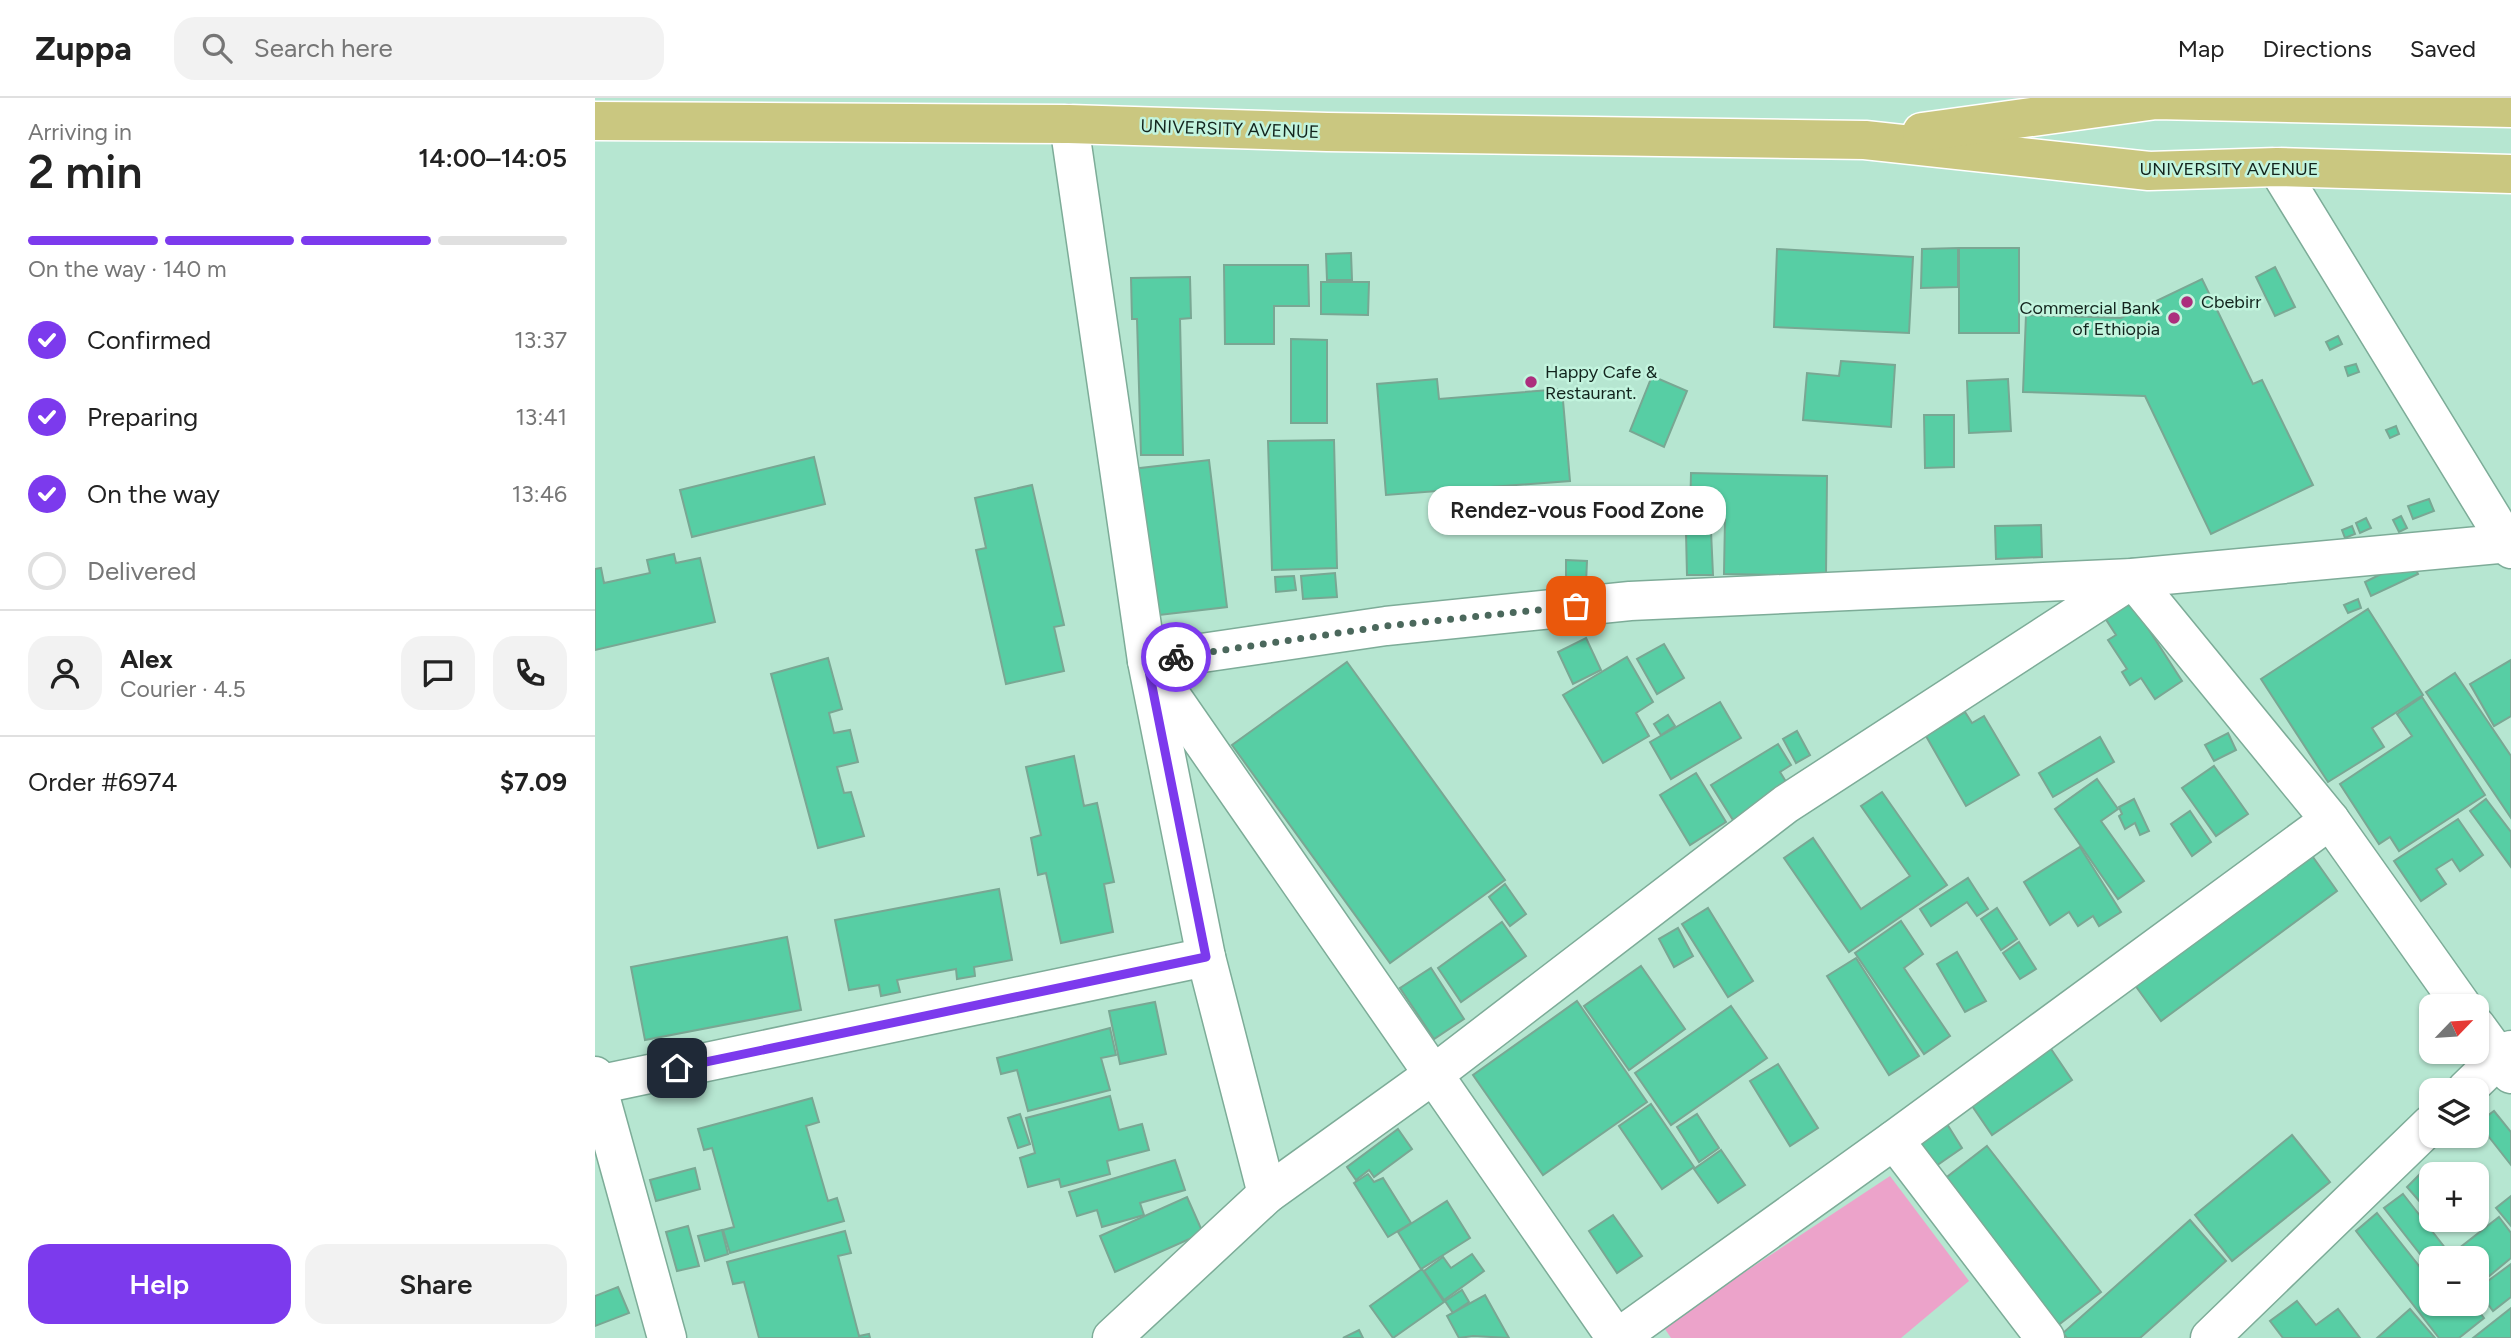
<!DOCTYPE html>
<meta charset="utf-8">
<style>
:root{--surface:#fff;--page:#f2f2f2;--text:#222;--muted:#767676;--line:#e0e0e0;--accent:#7c3aed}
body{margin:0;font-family:Figtree,sans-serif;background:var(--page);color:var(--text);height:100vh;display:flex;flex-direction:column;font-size:26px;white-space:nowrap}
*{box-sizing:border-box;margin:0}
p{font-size:23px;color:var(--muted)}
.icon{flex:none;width:38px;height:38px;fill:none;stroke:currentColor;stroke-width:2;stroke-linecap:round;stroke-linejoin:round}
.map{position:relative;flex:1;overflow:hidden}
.side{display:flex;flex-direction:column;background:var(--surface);width:595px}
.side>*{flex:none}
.needle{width:46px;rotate:65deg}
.tools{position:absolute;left:1824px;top:896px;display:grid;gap:14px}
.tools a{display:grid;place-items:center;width:70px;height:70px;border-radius:14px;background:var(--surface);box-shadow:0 2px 5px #0004;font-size:35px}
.pin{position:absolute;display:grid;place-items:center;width:60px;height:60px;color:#fff;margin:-30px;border-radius:14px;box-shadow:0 4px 10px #0006}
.courier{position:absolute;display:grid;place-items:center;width:70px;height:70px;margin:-35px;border:5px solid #7c3aed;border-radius:50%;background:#fff;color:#222;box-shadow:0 2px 9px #0007}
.bubble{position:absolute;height:49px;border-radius:21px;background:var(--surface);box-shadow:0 2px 5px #0004;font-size:23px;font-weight:600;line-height:49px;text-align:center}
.headline em{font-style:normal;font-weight:600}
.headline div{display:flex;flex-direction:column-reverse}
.headline{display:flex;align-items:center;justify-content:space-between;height:119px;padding:0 28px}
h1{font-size:46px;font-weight:600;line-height:52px}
.bar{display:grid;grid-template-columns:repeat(4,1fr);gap:10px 7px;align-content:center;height:84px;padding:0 28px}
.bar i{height:9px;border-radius:5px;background:var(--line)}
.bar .current{background:var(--accent)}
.bar p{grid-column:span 4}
.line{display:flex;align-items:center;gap:18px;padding:0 28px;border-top:2px solid var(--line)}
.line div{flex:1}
.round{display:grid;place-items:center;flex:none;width:74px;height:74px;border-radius:21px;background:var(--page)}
ol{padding:0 28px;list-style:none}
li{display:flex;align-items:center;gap:21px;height:77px}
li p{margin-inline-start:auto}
li .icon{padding:7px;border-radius:50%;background:var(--accent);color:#fff;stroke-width:4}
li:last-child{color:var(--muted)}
li i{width:38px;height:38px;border:4px solid var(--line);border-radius:50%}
.primary-button{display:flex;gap:14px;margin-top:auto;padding:14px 28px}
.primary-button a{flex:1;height:80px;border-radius:21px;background:var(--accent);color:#fff;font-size:28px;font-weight:600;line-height:80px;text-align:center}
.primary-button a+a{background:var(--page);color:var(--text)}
header{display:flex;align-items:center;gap:42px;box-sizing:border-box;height:98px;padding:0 35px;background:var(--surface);border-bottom:2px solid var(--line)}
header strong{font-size:33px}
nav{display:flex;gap:38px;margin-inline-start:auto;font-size:24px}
.search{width:490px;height:63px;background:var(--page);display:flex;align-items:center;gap:18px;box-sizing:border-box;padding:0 24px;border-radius:21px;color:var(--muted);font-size:26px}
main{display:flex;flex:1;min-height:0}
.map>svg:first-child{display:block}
.green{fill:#eca3ca}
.building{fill:#57cea4;stroke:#79a793;stroke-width:2}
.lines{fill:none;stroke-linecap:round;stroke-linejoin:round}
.minor-casing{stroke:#7dac98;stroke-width:41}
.highway-casing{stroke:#fff;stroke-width:41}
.minor{stroke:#fff;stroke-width:38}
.highway{stroke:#cac780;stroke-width:38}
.done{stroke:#4b685c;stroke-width:7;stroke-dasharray:0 12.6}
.route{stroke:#7c3aed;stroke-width:9}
.poi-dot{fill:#ac2e7d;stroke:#c3f4de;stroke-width:2.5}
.labels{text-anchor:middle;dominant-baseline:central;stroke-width:5;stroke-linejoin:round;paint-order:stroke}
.street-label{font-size:18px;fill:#12241d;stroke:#c3f4de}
.poi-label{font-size:18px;fill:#12241d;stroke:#c3f4de;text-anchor:start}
</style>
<header>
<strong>Zuppa</strong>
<div class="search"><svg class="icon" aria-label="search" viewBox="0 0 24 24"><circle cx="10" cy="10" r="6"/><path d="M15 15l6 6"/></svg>Search here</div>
<nav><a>Map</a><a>Directions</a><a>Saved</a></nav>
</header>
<main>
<section class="side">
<div class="headline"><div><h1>2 min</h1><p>Arriving in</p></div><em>14:00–14:05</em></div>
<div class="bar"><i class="current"></i><i class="current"></i><i class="current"></i><i></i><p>On the way · 140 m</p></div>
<ol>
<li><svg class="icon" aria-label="check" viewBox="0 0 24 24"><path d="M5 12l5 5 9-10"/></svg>Confirmed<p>13:37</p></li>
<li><svg class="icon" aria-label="check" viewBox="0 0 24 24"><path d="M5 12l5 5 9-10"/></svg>Preparing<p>13:41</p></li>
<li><svg class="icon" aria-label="check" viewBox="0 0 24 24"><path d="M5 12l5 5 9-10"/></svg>On the way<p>13:46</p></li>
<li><i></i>Delivered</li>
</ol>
<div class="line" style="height:126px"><a class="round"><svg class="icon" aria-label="person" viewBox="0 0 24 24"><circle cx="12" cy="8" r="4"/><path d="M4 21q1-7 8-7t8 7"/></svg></a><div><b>Alex</b><p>Courier · 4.5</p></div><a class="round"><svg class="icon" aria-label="chat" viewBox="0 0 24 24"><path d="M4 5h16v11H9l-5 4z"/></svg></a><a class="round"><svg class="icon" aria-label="phone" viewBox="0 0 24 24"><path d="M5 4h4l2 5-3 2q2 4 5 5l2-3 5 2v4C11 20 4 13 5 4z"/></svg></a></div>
<div class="line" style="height:91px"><div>Order #6974</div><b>$7.09</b></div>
<div class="primary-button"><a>Help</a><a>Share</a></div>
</section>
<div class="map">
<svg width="1916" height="1240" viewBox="0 0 1916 1240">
<rect width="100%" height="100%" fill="#b6e6d1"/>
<!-- green -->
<polygon class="green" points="1295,1078 1374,1183 1306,1240 1076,1240 1068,1228"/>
<!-- building -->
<g class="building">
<polygon points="1363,150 1363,189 1326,190 1327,151"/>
<rect x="1364" y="150" width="60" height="85"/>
<polygon points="1182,151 1318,159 1314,235 1179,229"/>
<polygon points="756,155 757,182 732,182 731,156"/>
<polygon points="629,167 713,167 714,208 679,208 679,246 630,246"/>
<polygon points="1680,169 1700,209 1680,218 1661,179"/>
<polygon points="595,179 596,220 585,221 588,357 546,357 542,221 537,221 536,180"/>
<polygon points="1607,181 1658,286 1667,282 1718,387 1616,436 1550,298 1428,294 1431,217 1526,220"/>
<polygon points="726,184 774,184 773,217 726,216"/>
<polygon points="1743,238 1747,246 1735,252 1731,244"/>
<polygon points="696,241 732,242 732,325 696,325"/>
<polygon points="1246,263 1300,267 1296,329 1208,322 1212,275 1244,278"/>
<polygon points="1761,266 1764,274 1753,278 1750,269"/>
<polygon points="1057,278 1092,293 1069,349 1035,333"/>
<polygon points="842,281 844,301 967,291 975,383 791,397 782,286"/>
<polygon points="1413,281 1416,333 1374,335 1372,283"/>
<polygon points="1329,317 1359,317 1359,369 1330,370"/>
<polygon points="1801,328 1804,336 1795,340 1791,332"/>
<polygon points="739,342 742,470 677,472 673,343"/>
<polygon points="219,359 230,406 97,439 85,392"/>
<polygon points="614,362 632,509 556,518 537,371"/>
<polygon points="1096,375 1232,378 1231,478 1129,476 1130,421 1095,420"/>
<polygon points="437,387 469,527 459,529 469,573 411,586 381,452 391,450 380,400"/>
<polygon points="928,398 930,424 893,426 891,400"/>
<polygon points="1834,401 1839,413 1818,421 1813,408"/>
<polygon points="1806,418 1812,430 1804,434 1798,422"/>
<polygon points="1771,420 1776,430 1765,435 1761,425"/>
<polygon points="1446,427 1447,459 1401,461 1400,428"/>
<polygon points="1757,428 1760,436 1750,440 1747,432"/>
<polygon points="1116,433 1118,477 1092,477 1091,434"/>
<polygon points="79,456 81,465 105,460 120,524 0,552 0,471 6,470 9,485 55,475 52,462"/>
<polygon points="1816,461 1823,476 1776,498 1770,484"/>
<polygon points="971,462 992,463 991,485 971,484"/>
<polygon points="740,475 742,499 708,501 706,478"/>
<polygon points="699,478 701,492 681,494 680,479"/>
<polygon points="1763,501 1766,510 1753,515 1749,507"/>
<polygon points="1536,504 1587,583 1560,601 1546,580 1535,587 1527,574 1532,571 1513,542 1521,537 1510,520"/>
<polygon points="1773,511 1828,597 1777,630 1789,649 1733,684 1666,581"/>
<polygon points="991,540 1006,572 978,586 963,554"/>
<polygon points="1069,546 1089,580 1062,596 1042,561"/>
<polygon points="1032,559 1058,604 1041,615 1054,638 1008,665 968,597"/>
<polygon points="233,560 247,611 234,615 239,635 255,632 263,664 242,669 249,695 256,694 269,738 223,750 176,576"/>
<polygon points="1916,562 1916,618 1899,628 1875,586"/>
<polygon points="752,564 910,782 795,865 637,647"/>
<polygon points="1860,575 1916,658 1916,720 1831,594"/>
<polygon points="1827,599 1890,697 1804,753 1795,739 1784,746 1745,686 1817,638 1802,616"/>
<polygon points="1125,604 1146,640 1076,681 1055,644"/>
<polygon points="1370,614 1377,625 1389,618 1424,677 1371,708 1331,638"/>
<polygon points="1073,617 1080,628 1066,637 1059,626"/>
<polygon points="1202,633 1215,657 1201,665 1188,641"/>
<polygon points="1633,635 1641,652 1619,663 1610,647"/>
<polygon points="1505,639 1519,664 1458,699 1444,675"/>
<polygon points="1183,646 1196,667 1185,674 1193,687 1138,722 1116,687"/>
<polygon points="479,658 489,708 502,705 519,784 509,786 518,834 466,845 451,775 443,777 436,740 446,737 431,669"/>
<polygon points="1619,668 1653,716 1621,738 1587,690"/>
<polygon points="1101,675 1131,724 1095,747 1065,697"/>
<polygon points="1502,681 1523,711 1506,723 1549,783 1523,801 1460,711"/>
<polygon points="1287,694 1352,787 1254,854 1189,760 1218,740 1266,811 1315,778 1266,708"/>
<polygon points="1539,701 1554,733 1545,737 1540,725 1530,731 1524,718 1527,716 1524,709"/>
<polygon points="1891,701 1916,734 1916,769 1875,713"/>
<polygon points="1595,713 1616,744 1597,758 1576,726"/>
<polygon points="1863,721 1888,757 1865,773 1857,761 1841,771 1851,786 1826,803 1799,763"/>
<polygon points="1485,749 1526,814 1504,828 1498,818 1483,828 1474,814 1455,827 1429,784"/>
<polygon points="1713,752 1742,793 1566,923 1537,883"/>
<polygon points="1373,780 1393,811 1382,818 1372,804 1336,828 1325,811"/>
<polygon points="910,786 931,816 915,828 894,799"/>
<polygon points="404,791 417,862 379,869 380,878 362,881 361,871 302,882 305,894 286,898 284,887 254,892 240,822"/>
<polygon points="1113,810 1158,883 1133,899 1087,826"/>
<polygon points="1402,810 1422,841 1406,852 1386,821"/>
<polygon points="1306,823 1328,856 1309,870 1355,938 1329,956 1260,855"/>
<polygon points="907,824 931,858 866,904 843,870"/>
<polygon points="1083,830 1098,858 1079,869 1064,841"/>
<polygon points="192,839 206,912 50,942 36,869"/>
<polygon points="1424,844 1441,871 1425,881 1408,855"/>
<polygon points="1362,854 1391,903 1370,914 1342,866"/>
<polygon points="1261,860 1324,958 1294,977 1232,878"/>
<polygon points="1046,868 1090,931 1034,972 989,908"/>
<polygon points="836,870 869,921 839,941 805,890"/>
<polygon points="982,903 1052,1004 948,1077 878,977"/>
<polygon points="560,904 571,956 525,966 514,913"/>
<polygon points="1136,908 1172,960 1076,1027 1040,975"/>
<polygon points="515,930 521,957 506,960 515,992 433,1013 422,972 406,976 402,960"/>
<polygon points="1452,945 1477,982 1397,1037 1373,1002"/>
<polygon points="1183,966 1223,1030 1195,1048 1155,983"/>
<polygon points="515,998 524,1032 547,1026 554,1052 512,1063 515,1076 466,1089 464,1081 433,1089 425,1060 440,1055 431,1020"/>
<polygon points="217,1000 224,1024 211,1028 233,1103 242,1100 249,1123 135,1155 128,1132 139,1129 117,1050 109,1052 103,1031"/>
<polygon points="1056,1006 1099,1069 1067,1091 1024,1028"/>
<polygon points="1899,1013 1916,1034 1916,1067 1883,1025"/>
<polygon points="425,1016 435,1046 423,1050 413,1020"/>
<polygon points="1102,1016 1124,1050 1104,1064 1082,1029"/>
<polygon points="1352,1026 1367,1050 1338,1070 1322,1046"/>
<polygon points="803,1031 817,1051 779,1079 774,1072 761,1082 752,1069"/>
<polygon points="1697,1037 1735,1084 1637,1163 1600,1117"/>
<polygon points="1392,1048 1506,1194 1462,1228 1348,1082"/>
<polygon points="1126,1052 1150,1087 1123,1105 1099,1071"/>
<polygon points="580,1062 590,1092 545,1105 549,1117 507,1129 502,1112 482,1118 474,1094"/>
<polygon points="100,1070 105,1091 61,1103 55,1082"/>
<polygon points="1826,1075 1836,1085 1836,1096 1826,1105 1812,1089"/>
<polygon points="773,1076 779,1084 788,1080 816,1125 793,1139 759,1085"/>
<polygon points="1808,1096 1858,1160 1836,1160 1836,1170 1789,1110"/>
<polygon points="1916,1098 1916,1128 1901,1110"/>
<polygon points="592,1099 608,1135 520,1174 505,1138"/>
<polygon points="852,1103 875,1140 826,1171 803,1134"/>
<polygon points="1782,1115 1836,1183 1836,1206 1878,1206 1889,1220 1864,1240 1844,1240 1761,1133"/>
<polygon points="1018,1117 1047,1158 1022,1175 994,1133"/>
<polygon points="1904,1119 1916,1135 1916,1160 1881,1189 1881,1160 1862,1160 1858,1155"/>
<polygon points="1595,1122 1631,1163 1545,1240 1472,1240 1468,1235"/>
<polygon points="93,1128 104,1168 82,1173 71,1134"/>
<polygon points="127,1132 133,1156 110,1163 103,1138"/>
<polygon points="250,1133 256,1155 243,1158 264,1238 274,1236 275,1240 164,1240 149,1184 138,1186 132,1164"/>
<polygon points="877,1156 889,1173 849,1202 829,1173 848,1159 856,1170"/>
<polygon points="1916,1166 1916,1199 1898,1213 1882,1191"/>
<polygon points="827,1171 849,1204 798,1240 775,1208"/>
<polygon points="23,1189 34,1215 0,1228 0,1198"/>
<polygon points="867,1192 874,1204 858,1215 850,1203"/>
<polygon points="890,1197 914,1240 878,1238 864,1240 852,1218"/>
<polygon points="1702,1203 1721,1227 1743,1211 1765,1240 1688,1240 1675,1223"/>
<polygon points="1916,1210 1916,1240 1878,1240"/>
<polygon points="1815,1211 1840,1240 1782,1240"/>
<polygon points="764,1232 768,1240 748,1240"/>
</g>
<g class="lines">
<defs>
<g id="minor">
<polyline points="474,26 552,563 611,859 672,1096"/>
<polyline points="1682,69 1916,451"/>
<polyline points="1537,480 1735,722 1867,908"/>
<polyline points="1881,928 1916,976"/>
<polyline points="0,978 2,987 611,859"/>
<polyline points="2,987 72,1240"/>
<polyline points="1871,992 1904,960 1916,952"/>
<polyline points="1299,1042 1450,1240"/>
<polyline points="517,1240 672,1096 839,976 1191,706 1536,482"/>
<polyline points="1021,1240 552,563 791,528 1035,503 1537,480 1916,445"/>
<polyline points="1023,1240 1299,1042 1735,722"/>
<polyline points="1615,1240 1836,1026"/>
</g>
<g id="highway">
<polyline points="0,23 474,26 732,34 1270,42 1554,73 1682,69 1916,76"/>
<polyline points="1327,34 1561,2 1916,10"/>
</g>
</defs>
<!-- minor casing -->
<use href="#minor" class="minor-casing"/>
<!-- highway casing -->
<use href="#highway" class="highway-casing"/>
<!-- minor -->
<use href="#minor" class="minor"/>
<!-- highway -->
<use href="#highway" class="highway"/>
</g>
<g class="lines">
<!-- done -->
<polyline class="done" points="581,559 791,528 981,508"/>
<!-- route -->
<polyline class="route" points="82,970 611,859 552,563 581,559"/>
</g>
<!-- markers -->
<g class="poi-dot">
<circle cx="1592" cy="204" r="7"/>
<circle cx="1579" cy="220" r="7"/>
<circle cx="936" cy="284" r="7"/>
</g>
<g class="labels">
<!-- street labels -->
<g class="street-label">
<text transform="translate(635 31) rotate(2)">UNIVERSITY AVENUE</text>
<text x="1634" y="71">UNIVERSITY AVENUE</text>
</g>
<!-- poi labels -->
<g class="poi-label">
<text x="1606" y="204">Cbebirr</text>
<text x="1565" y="210" text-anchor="end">Commercial Bank<tspan x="1565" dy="21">of Ethiopia</tspan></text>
<text x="950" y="274">Happy Cafe &amp;<tspan x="950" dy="21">Restaurant.</tspan></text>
</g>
</g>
</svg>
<div class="tools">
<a><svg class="needle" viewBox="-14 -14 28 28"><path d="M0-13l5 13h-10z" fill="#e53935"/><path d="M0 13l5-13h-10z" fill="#767676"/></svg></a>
<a><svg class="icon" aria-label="layers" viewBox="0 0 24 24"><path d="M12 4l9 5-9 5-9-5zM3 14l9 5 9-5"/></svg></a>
<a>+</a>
<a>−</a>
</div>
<div class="pin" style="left:981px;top:508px;background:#ea580c"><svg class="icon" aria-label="bag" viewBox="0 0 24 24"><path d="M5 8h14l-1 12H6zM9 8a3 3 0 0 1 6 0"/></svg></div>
<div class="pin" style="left:82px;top:970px;background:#1f2937"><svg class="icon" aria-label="home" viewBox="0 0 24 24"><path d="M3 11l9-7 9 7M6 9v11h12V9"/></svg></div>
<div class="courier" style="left:581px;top:559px"><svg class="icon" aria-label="bike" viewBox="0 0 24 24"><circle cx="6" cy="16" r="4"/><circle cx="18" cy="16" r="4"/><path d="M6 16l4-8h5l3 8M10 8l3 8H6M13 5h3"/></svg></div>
<div class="bubble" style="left:833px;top:388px;width:298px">Rendez-vous Food Zone</div>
</div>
</main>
